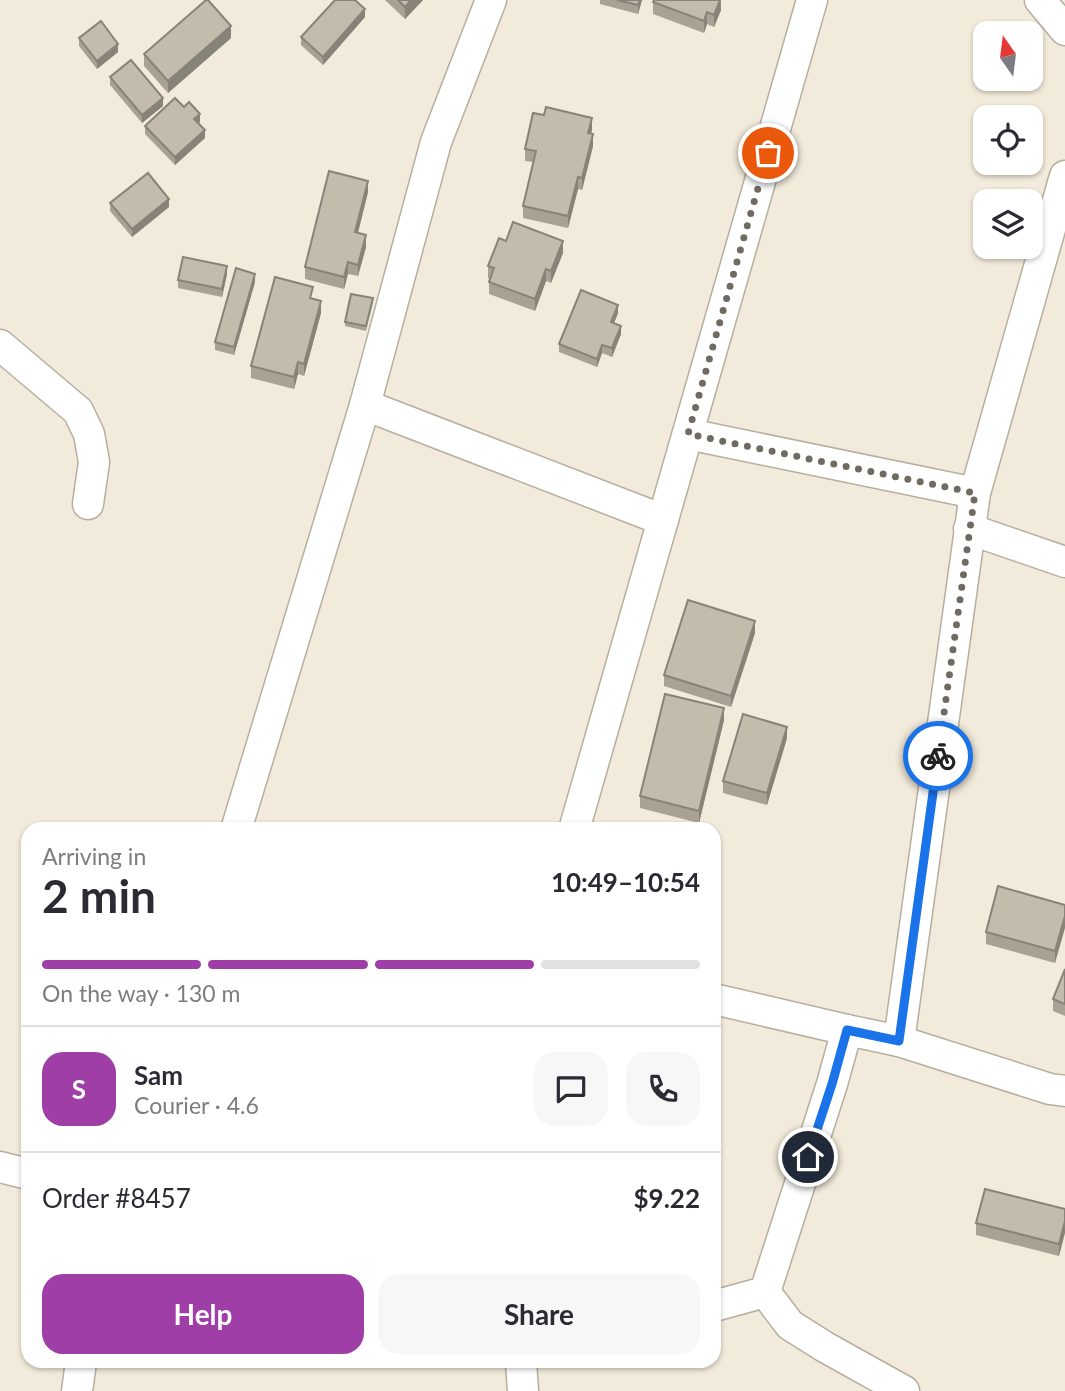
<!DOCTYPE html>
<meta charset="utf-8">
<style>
:root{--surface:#fff;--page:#f7f7f7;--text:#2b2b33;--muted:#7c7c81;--line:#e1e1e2;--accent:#9e3ea6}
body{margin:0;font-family:Lato,sans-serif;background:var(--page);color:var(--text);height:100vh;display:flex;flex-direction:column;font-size:26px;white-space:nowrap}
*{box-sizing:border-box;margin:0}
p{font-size:23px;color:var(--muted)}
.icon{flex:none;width:38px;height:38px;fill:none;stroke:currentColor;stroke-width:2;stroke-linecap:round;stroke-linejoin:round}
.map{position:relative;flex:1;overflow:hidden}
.drawer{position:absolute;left:21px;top:822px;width:700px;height:546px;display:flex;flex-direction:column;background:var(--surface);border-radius:21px;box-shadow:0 2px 5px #0004}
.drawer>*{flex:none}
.needle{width:46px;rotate:346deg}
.tools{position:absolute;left:973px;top:21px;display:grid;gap:14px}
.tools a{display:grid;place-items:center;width:70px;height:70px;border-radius:14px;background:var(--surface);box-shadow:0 2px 5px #0004;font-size:35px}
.pin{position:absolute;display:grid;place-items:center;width:60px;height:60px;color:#fff;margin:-30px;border:4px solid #fff;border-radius:50%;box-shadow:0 2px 7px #0007}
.courier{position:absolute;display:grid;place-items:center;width:70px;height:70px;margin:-35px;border:5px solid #1a73e8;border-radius:50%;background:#fff;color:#222;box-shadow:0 2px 9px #0007}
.summary em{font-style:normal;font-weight:700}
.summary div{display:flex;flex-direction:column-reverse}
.summary{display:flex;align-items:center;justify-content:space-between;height:119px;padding:0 21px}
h1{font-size:46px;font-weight:700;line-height:52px}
.bar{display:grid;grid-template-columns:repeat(4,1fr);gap:10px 7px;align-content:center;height:84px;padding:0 21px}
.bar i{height:9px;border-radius:5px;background:var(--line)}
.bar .selected{background:var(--accent)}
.bar p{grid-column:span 4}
.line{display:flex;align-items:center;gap:18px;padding:0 21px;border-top:2px solid var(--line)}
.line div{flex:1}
.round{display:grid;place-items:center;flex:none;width:74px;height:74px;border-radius:21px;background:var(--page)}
.primary-button{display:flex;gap:14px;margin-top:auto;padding:14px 21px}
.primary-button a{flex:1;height:80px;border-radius:21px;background:var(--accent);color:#fff;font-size:28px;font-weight:700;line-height:80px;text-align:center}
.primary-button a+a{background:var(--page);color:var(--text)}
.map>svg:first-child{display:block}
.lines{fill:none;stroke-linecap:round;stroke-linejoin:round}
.minor-casing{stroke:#b6af9f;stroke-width:33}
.minor{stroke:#fff;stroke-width:30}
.wall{fill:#a8a194}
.shaded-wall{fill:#888378}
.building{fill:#c3bbac;stroke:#888378;stroke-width:2}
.done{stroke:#706b62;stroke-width:7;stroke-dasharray:0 12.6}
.route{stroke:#1a73e8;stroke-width:9}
</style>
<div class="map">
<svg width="1065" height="1391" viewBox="0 0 1065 1391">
<rect width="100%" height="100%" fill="#f2eada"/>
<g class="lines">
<defs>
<g id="minor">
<polyline points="1040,0 1065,30"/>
<polyline points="0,345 78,411 89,434 94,462 88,504"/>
<polyline points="365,405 663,520"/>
<polyline points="688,434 975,493"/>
<polyline points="969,529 1065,562"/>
<polyline points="236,830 365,405 436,142 491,0"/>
<polyline points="574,830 812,0"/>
<polyline points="714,999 847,1030 899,1041 1050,1089 1065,1091"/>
<polyline points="899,1041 975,493 1065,176"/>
<polyline points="0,1167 28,1174"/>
<polyline points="765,1292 790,1325 825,1347 904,1391"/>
<polyline points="714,1306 765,1292 832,1084 847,1030"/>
<polyline points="521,1362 523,1391"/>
<polyline points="77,1391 81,1362"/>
</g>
</defs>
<!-- minor casing -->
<use href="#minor" class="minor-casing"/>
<!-- minor -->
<use href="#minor" class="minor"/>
</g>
<!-- wall -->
<g class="wall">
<polygon points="385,0 423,0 405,19"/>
<polygon points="600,0 642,0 638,14 600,4"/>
<polygon points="721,0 721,10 714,27 707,24 704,33 653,14 653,2"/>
<polygon points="365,17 323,65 301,45 301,37"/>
<polygon points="79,38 118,52 97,69 79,46"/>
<polygon points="231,38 168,93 144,66 144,54"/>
<polygon points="110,77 163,106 142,123 110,85"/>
<polygon points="200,122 198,123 205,138 175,165 145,134 145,126"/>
<polygon points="592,130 591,134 593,146 582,190 578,189 568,228 523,218 523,206 533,162 525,161 525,149"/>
<polygon points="368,192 358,233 366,247 358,276 348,274 344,289 305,279 305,267"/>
<polygon points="110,203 169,207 132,237 110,211"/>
<polygon points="506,241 563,253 551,283 546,281 535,311 489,294 489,282 490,279 488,278 488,266"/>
<polygon points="227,274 222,297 178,288 178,280"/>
<polygon points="255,282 234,355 215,350 215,342"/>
<polygon points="313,298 321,313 304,376 298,374 294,389 251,378 251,366"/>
<polygon points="373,302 366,331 345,326 345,322"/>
<polygon points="618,313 614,323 621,334 612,357 602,353 597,367 559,352 559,344"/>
<polygon points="755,633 731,707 664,686 664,675"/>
<polygon points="724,720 699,823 640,808 640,796"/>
<polygon points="787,738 767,805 723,793 723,781"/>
<polygon points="1065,905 1055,963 986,944 986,932"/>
<polygon points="1065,969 1065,1016 1053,1011 1053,999"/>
<polygon points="1065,1209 1059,1256 976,1235 976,1223"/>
</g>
<!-- shaded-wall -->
<g class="shaded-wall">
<polygon points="411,0 423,0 405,19 405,7"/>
<polygon points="640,0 642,0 638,14 638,5"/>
<polygon points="720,0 721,10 714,27 714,15"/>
<polygon points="365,9 365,17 323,65 323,57"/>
<polygon points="707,12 707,24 704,33 704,21"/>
<polygon points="231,26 231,38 168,93 168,81"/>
<polygon points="118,44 118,52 97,69 97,61"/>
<polygon points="163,98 163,106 142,123 142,115"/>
<polygon points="200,114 200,122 194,127 194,119"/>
<polygon points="592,118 592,130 588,145 588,133"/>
<polygon points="205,130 205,138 175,165 175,157"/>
<polygon points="593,134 593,146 582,190 582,178"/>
<polygon points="578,177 578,189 568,228 568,216"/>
<polygon points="368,181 368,192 355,244 355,232"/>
<polygon points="169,199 169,207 132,237 132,229"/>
<polygon points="366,235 366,247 358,276 358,265"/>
<polygon points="563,241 563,253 551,283 551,271"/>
<polygon points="348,262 348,274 344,289 344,277"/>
<polygon points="227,266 227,274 222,297 222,289"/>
<polygon points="546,269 546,281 535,311 535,299"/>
<polygon points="255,274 255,282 234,355 234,347"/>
<polygon points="321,301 321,313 304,376 304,364"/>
<polygon points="618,305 618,313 611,330 611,322"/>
<polygon points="621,326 621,334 612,357 612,348"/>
<polygon points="602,345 602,353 597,367 597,359"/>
<polygon points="298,362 298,374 294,389 294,377"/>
<polygon points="755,621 755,633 731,707 731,696"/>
<polygon points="724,708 724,720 699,823 699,811"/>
<polygon points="787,727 787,738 767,805 767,793"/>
<polygon points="1065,916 1065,928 1055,963 1055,951"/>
<polygon points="1065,1221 1065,1233 1059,1256 1059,1244"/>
</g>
<!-- building -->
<g class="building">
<polygon points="206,0 208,0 231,26 168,81 144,54"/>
<polygon points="335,0 355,0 365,9 323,57 301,37"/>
<polygon points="398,0 411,0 405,7"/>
<polygon points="617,0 640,0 638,5"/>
<polygon points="654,0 720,0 714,15 707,12 704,21 653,2"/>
<polygon points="101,21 118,44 97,61 79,38"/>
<polygon points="131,60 163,98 142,115 110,77"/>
<polygon points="175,98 184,107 189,102 200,114 194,119 205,130 175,157 145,126"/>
<polygon points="546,107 592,118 588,133 593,134 582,178 578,177 568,216 523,206 536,151 525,149 533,113 544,115"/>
<polygon points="329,171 368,181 355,232 366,235 358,265 348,262 344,277 305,267"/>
<polygon points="148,173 169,199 132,229 110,203"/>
<polygon points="513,222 563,241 551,271 546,269 535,299 489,282 494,268 488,266 499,238 506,241"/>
<polygon points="183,257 227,266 222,289 178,280"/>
<polygon points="236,268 255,274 234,347 215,342"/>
<polygon points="275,277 313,287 310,298 321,301 304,364 298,362 294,377 251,366"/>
<polygon points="581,290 618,305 611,322 621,326 612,348 602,345 597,359 559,344"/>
<polygon points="351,294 373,298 366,326 345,322"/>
<polygon points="688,600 755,621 731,696 664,675"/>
<polygon points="665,694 724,708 699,811 640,796"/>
<polygon points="743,714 787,727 767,793 723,781"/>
<polygon points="998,886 1065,905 1065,916 1055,951 986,932"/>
<polygon points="1065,969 1065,1004 1053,999"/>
<polygon points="985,1189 1065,1209 1065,1221 1059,1244 976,1223"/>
</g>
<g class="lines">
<!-- done -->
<polyline class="done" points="768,153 688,434 975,493 938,756"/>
<!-- route -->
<polyline class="route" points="808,1157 832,1084 847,1030 899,1041 938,756"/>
</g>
</svg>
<div class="tools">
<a><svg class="needle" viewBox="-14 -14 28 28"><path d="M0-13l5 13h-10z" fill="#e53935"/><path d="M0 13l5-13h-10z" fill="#7c7c81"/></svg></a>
<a><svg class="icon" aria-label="locate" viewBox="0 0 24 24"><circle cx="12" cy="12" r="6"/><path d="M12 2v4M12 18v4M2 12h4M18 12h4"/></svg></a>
<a><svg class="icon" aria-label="layers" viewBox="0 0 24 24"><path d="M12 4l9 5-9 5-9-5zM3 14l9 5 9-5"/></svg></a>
</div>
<div class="pin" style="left:768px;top:153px;background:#ea580c"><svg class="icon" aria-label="bag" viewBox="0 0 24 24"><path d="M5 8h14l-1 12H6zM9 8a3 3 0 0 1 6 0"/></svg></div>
<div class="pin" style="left:808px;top:1157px;background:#1f2937"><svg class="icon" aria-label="home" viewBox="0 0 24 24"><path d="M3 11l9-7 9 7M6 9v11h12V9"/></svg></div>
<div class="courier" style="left:938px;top:756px"><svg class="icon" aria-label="bike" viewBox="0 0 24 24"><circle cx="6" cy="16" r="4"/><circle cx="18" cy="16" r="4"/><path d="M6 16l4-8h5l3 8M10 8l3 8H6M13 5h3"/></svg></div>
<section class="drawer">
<div class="summary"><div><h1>2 min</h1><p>Arriving in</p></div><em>10:49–10:54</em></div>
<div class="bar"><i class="selected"></i><i class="selected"></i><i class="selected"></i><i></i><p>On the way · 130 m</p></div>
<div class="line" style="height:126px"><b class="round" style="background:var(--accent);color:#fff">S</b><div><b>Sam</b><p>Courier · 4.6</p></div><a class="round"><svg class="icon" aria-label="chat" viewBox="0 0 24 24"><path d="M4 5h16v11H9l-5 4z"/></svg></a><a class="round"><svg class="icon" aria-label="phone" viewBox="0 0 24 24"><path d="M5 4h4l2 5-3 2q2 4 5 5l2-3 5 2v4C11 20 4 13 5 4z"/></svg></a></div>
<div class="line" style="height:91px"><div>Order #8457</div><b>$9.22</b></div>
<div class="primary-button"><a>Help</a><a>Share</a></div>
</section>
</div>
